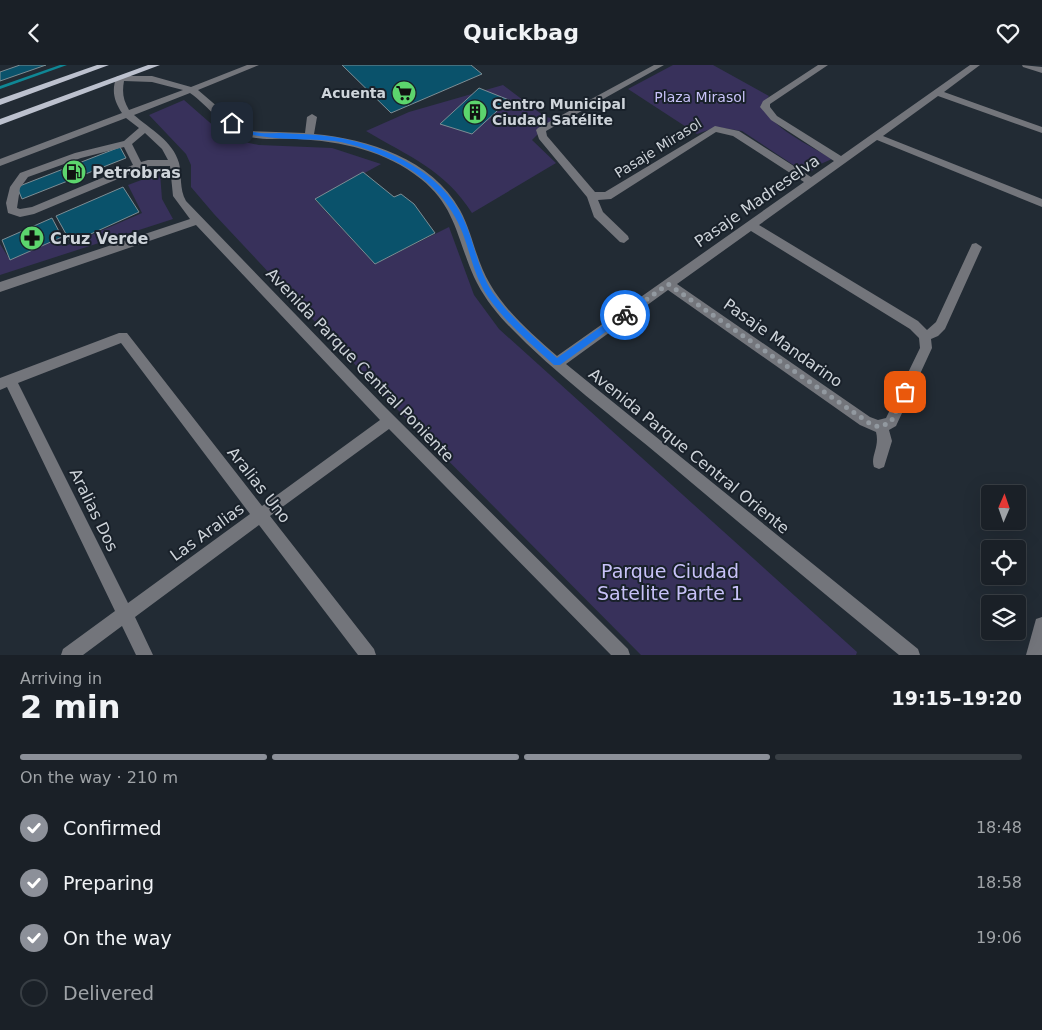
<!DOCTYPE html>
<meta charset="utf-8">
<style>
:root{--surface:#1a2027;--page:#272d33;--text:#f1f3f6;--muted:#9fa3a7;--line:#383e44;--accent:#8c9099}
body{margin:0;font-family:"DejaVu Sans",sans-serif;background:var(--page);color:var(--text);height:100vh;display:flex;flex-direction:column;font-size:19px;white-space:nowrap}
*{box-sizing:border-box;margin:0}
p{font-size:16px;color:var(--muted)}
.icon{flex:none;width:28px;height:28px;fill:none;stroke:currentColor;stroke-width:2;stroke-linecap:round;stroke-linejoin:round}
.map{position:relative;height:590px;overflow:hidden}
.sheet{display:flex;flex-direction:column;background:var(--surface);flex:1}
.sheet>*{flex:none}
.needle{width:32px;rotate:2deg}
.controls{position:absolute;left:981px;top:420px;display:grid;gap:10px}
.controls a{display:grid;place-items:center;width:45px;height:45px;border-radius:5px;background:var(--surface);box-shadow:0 5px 20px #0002,0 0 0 1px var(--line);font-size:25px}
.pin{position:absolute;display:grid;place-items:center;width:42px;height:42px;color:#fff;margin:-21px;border-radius:10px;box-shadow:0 2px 8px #0006}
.courier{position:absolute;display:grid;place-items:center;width:50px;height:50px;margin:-25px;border:4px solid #1a73e8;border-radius:50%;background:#fff;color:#222;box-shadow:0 1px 6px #0007}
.headline em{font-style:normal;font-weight:700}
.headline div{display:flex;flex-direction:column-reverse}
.headline{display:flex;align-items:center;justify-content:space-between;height:85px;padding:0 20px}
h1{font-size:32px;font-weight:700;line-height:38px}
.bar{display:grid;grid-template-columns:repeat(4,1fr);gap:8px 5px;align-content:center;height:60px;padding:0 20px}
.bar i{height:6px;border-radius:4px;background:var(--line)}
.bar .current{background:var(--accent)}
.bar p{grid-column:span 4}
ol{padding:0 20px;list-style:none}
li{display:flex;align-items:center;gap:15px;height:55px}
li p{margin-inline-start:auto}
li .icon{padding:5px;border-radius:50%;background:var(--accent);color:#fff;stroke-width:4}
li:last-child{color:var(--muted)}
li i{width:28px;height:28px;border:2px solid var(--line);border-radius:50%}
header{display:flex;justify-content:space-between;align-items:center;height:65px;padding:0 20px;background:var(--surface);font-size:22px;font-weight:700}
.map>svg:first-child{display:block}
.green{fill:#38315b}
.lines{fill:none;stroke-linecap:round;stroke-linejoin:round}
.stream{fill:#0f8795;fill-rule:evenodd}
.building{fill:#0a526b;stroke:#7d8d94}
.minor{fill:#73757b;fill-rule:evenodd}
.major{fill:#bcc1ce;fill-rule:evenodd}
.route{fill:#1a73e8}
.done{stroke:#9299a0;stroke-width:5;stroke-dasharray:0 9}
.labels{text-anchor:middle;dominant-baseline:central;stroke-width:4;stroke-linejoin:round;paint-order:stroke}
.far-poi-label{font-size:14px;font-weight:bold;fill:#ced4da;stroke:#19212a;text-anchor:end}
.far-park-label{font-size:14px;fill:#c8c2f8;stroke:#19212a}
.far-street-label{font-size:14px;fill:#ced4da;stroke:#19212a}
.poi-label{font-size:16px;font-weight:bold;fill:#ced4da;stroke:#19212a;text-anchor:start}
.street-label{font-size:16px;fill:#ced4da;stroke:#19212a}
.near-park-label{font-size:19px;fill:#c8c2f8;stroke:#19212a}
</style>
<header><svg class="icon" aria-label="back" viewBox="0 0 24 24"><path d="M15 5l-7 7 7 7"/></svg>Quickbag<svg class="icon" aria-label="heart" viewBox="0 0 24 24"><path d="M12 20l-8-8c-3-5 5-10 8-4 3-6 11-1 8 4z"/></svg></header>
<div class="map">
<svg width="1042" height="590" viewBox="0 0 1042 590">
<rect width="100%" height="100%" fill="#222b34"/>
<!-- green -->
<g class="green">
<path d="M673,0H713L769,31L763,39C767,61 813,82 832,94L816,101L811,107H804L742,66L717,62L697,69L628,24Z"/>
<path d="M503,20L544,51L553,54L532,75L556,98L472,148C445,105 408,91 366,66L409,47Z"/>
<polygon points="184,35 224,70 235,75 259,80 332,83 381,99 315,135 375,199 449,162 474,230 499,264 857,587 856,590 641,590 392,339 214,149 191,122 191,100 186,89 149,50"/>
<polygon points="160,108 162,134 173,154 0,210 0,179 10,195 62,172 68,180 142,148 128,120"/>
</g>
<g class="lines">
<!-- stream -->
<polygon class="stream" points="60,0 67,0 0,24 0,21"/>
</g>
<!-- building -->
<g class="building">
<polygon points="20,0 46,0 0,16 0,7"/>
<polygon points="342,0 471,0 482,9 391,48"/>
<polygon points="479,23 509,35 472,69 440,59"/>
<polygon points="120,82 126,93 22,134 17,122"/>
<polygon points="363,107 394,132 401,129 414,139 435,168 375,199 315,134"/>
<polygon points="123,122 139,147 71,178 56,151"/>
<polygon points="52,153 62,172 10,195 2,175"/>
</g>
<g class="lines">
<!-- minor -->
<g class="minor">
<path d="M247,0H259L198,25L233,55L250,66L305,68L307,52L312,49L317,52L314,69C368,74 432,94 460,145C473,169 476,196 490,219C506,247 533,270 557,291L804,117L733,71L716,67L611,134L598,135L603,147L628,171L629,174L624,178L620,177L594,152L587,132L539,74L536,65L538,63L654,0H664L546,66L547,71L595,127H605L715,61L739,66L811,112L834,96L771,55L760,42L763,36L818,0H828L770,39V42L777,51L841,91L970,0H980L944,27L1042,62V68L938,31L883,71L1042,134V142L877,75L759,160L918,256L927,265L936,257L972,179L976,178L982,182L945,264L938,271L931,274L932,283L896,361L889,365L892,376L884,402L879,404L874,402C870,392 880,382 876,367L860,360L668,225L566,299L918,584L920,590H899C821,526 744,462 667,397C612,351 555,309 506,258C493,244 482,229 474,212C457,174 456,142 421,114C386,86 341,76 297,74C280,73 263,76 246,71C223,64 209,41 190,28L134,50C150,64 173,76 179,98C182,110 179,124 186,136L383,340L628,584L630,590H611L389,364L270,451L374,584L376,590H358L259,460L135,552L153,590H136L122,561L83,590H61L63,584L115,546L7,322L0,325V313L119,268H127L262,441L380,355L196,160L0,227V217L190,154L173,131L170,101H149L34,149L20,152L8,148L6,138L10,122L20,108L75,88L124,76L139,63L126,53L0,101V94L122,48C114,36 111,25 117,11H152L191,22ZM124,16L152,17L183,25L129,45C123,35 122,27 124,16ZM145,68L162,84L168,95H148L141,97L132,79ZM124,82L133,100L32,142L20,144L17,143L20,123L28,112L81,93ZM751,166L910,264L919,273L920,283L886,353L878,355L870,352L677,219ZM121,278L250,449L128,538L18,318Z"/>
<polygon points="1022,0 1042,2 1042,8 1023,2"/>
<polygon points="1042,552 1042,590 1026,590 1036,554"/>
</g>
<!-- major -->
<g class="major">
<polygon points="97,0 109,0 0,40 0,34"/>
<polygon points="148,0 160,0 0,60 0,54"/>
</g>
</g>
<!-- route -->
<path class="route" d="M230,57C237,57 245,65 254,67C262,69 272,68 280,68C298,69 316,69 334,72C379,79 434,103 458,144C474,170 476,203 493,228C511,253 535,273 557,293L622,247H628L629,250L560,300H554C531,279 506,258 488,232C475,213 471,191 463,169C451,137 426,111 395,96C375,87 355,79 334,76C316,73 232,77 230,57Z"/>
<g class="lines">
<!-- done -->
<polyline class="done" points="625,250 668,219 872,360 880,362 891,357 905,327"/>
</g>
<!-- icons -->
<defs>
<symbol id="supermarket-disc" viewBox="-11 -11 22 22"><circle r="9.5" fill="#5cd56d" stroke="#19212a"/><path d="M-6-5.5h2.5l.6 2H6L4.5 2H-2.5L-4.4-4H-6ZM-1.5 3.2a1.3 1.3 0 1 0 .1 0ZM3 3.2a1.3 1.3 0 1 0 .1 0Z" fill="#111"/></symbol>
<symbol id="building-disc" viewBox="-11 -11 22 22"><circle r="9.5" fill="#5cd56d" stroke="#19212a"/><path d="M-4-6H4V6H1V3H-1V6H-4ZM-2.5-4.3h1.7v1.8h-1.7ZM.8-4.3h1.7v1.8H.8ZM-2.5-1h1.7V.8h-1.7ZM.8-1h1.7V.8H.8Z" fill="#111"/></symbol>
<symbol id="fuel-disc" viewBox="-11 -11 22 22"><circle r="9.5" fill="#5cd56d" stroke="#19212a"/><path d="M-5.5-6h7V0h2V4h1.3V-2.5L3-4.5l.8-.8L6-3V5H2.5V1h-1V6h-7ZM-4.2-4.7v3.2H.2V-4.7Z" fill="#111"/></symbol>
<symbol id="pharmacy-disc" viewBox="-11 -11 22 22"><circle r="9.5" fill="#5cd56d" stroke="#19212a"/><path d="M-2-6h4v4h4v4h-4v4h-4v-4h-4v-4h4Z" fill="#111"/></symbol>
</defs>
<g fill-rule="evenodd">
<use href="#supermarket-disc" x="390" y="14" width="28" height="28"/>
<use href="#building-disc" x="461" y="33" width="28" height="28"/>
<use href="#fuel-disc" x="60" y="93" width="28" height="28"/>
<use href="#pharmacy-disc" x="18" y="159" width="28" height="28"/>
</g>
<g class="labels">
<!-- far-poi labels -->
<g class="far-poi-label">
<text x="386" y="28">Acuenta</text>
<text x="492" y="39" text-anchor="start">Centro Municipal<tspan x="492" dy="16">Ciudad Satélite</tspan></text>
</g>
<!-- far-park labels -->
<g class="far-park-label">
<text x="700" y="32">Plaza Mirasol</text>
</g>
<!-- far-street labels -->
<g class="far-street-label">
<text transform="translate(658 83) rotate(-32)">Pasaje Mirasol</text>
</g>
<!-- poi labels -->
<g class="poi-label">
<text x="92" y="107">Petrobras</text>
<text x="50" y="173">Cruz Verde</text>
</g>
<!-- street labels -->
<g class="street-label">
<text transform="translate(757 136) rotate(-35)">Pasaje Madreselva</text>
<text transform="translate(783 278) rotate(35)">Pasaje Mandarino</text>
<text transform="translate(360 300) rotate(46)">Avenida Parque Central Poniente</text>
<text transform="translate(689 386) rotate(39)">Avenida Parque Central Oriente</text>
<text transform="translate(259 420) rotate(52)">Aralias Uno</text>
<text transform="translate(94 445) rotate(64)">Aralias Dos</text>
<text transform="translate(207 467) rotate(-36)">Las Aralias</text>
</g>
<!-- near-park labels -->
<g class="near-park-label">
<text x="670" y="506">Parque Ciudad<tspan x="670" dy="22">Satelite Parte 1</tspan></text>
</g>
</g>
</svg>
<div class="controls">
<a><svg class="needle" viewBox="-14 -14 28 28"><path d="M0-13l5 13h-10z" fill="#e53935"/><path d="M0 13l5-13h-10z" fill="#9fa3a7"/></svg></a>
<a><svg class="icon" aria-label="locate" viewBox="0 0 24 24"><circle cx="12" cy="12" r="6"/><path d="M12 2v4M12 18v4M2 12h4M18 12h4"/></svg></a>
<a><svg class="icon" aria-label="layers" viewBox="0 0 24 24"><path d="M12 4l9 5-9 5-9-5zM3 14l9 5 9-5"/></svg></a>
</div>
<div class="pin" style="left:905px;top:327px;background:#ea580c"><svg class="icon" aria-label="bag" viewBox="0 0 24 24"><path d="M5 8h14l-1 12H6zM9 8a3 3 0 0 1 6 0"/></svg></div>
<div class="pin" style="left:232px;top:58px;background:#1f2937"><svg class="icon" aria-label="home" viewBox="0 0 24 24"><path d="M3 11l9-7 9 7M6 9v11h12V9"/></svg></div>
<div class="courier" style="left:625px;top:250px"><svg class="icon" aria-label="bike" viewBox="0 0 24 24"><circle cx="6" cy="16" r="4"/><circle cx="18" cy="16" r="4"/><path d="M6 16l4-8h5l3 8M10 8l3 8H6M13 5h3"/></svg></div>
</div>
<section class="sheet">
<div class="headline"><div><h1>2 min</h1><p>Arriving in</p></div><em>19:15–19:20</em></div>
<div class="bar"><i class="current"></i><i class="current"></i><i class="current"></i><i></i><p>On the way · 210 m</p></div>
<ol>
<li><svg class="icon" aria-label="check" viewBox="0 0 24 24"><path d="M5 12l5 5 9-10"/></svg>Confirmed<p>18:48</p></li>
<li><svg class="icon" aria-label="check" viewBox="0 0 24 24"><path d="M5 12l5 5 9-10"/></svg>Preparing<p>18:58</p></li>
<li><svg class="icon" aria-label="check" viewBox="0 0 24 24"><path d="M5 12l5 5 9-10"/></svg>On the way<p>19:06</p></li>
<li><i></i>Delivered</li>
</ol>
</section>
